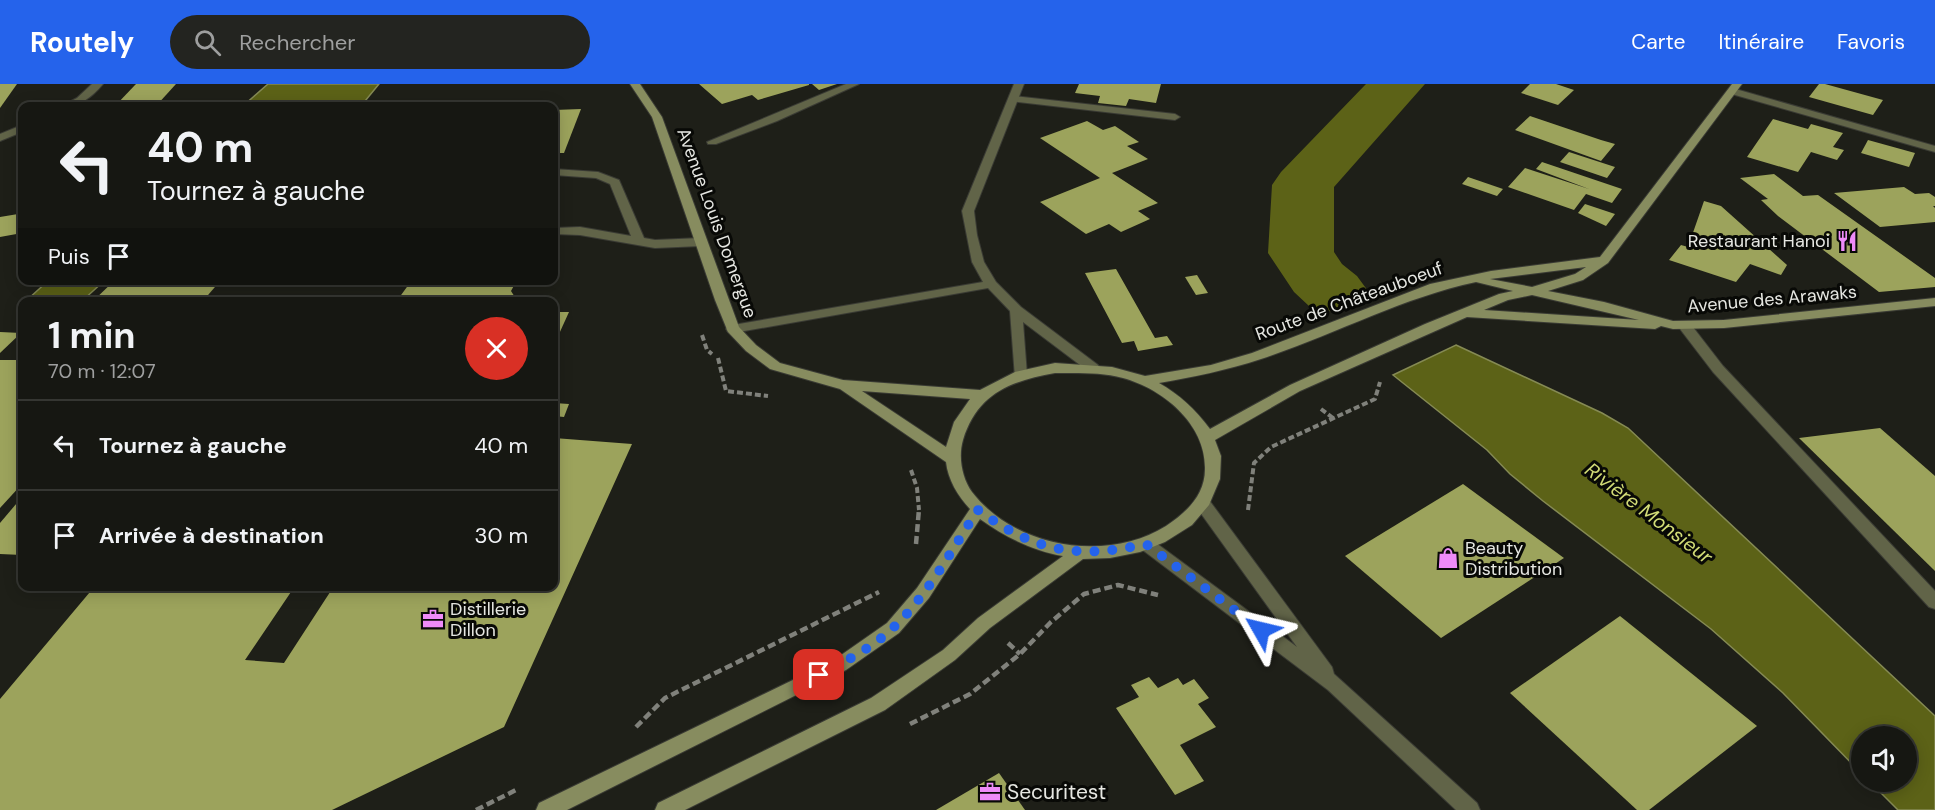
<!DOCTYPE html>
<html lang="fr">
<meta charset="utf-8">
<style>
body{margin:0;font-family:"DM Sans",sans-serif;background:#232420;color:#f1f3f6;height:100vh;display:flex;flex-direction:column;font-size:22px;white-space:nowrap}
*{box-sizing:border-box;margin:0}
p{font-size:20px;color:#9e9f9f}
.icon{flex:none;width:33px;height:33px;fill:none;stroke:currentColor;stroke-width:2;stroke-linecap:round;stroke-linejoin:round}
.map{position:relative;flex:1;overflow:hidden}
.side{position:absolute;left:18px;top:213px;width:540px;height:294px;display:flex;flex-direction:column;background:#161712;border-radius:12px;box-shadow:0 3px 15px #0003,0 0 0 2px #353632}
.side>*{flex:none}
.guide{position:absolute;left:18px;top:18px;width:540px;height:183px;border-radius:12px;box-shadow:0 3px 15px #0003,0 0 0 2px #353632;background:#161712;color:#f1f3f6;overflow:hidden}
.controls{position:absolute;left:1851px;top:642px;display:grid;gap:12px}
.controls a{display:grid;place-items:center;width:66px;height:66px;border-radius:50%;background:#161712;box-shadow:0 3px 15px #0003,0 0 0 2px #353632;font-size:30px}
.pin{position:absolute;display:grid;place-items:center;width:51px;height:51px;color:#fff;margin:-26px;border-radius:12px;box-shadow:0 3px 9px #0006}
.me{position:absolute;width:66px;margin:-33px;rotate:307deg;stroke-linejoin:round;filter:drop-shadow(0 0 4px #0008)}
.turn{display:flex;align-items:center;gap:21px;height:126px;padding:0 30px;font-size:27px}
.turn .icon{width:78px;height:78px;stroke-width:2.5}
.turn b{display:block;font-size:42px;line-height:51px}
.then{display:flex;align-items:center;height:57px;padding:0 30px;background:#0003;gap:12px;font-size:22px}
.round{display:grid;place-items:center;flex:none;width:63px;height:63px;border-radius:32px;background:#232420}
.head{display:flex;align-items:center;justify-content:space-between;height:102px;padding:0 30px}
h1{font-size:36px;font-weight:700;line-height:45px}
ul{padding:0;list-style:none}
li{display:flex;align-items:center;gap:18px;height:90px;padding:0 30px;border-top:2px solid #353632}
li div{flex:1}
li b{display:block;font-size:22px}
li em{font-style:normal}
header{display:flex;align-items:center;gap:36px;box-sizing:border-box;height:84px;padding:0 30px;background:#2563eb;color:#fff}
header strong{font-size:28px}
nav{display:flex;gap:33px;margin-inline-start:auto;font-size:21px}
.search{width:420px;height:54px;background:#232420;display:flex;align-items:center;gap:15px;box-sizing:border-box;padding:0 21px;border-radius:33px;color:#9e9f9f;font-size:22px}
.map>svg:first-child{display:block}
</style>
<header>
<strong>Routely</strong>
<div class="search"><svg class="icon" aria-label="search" viewBox="0 0 24 24"><circle cx="10" cy="10" r="6"/><path d="M15 15l6 6"/></svg>Rechercher</div>
<nav><a>Carte</a><a>Itinéraire</a><a>Favoris</a></nav>
</header>
<div class="map">
<svg width="1935" height="726" viewBox="0 0 1935 726">
<rect width="100%" height="100%" fill="#1e1f18"/>
<g fill="#5c6217" stroke="#858a54" stroke-width="1.5">
<path d="M268,0H379L361,22H243Z"/>
<path d="M49,196H104V197L82,217L27,216Z"/>
<path d="M1456,261L1602,329L1628,344L1935,632V726H1898L1870,698H1906V652H1862L1861,689L1783,609L1711,545L1543,417L1510,390L1487,366L1393,291Z"/>
</g>
<g fill="none" stroke-linecap="round" stroke-linejoin="round">
<path fill="#5c6217" fill-rule="evenodd" d="M1366,0H1425L1334,103V168L1342,180L1357,192L1368,207L1357,222L1333,228L1309,222L1294,208L1268,169L1272,101L1281,88Z"/>
</g>
<g fill="#9ca35c">
<path d="M0,0H17L0,24Z"/>
<path d="M136,0H176L156,22H115Z"/>
<path d="M699,0H809V1L758,16L752,11L722,20Z"/>
<path d="M812,0H837L819,6Z"/>
<path d="M1079,0H1161L1156,19L1129,15L1126,22L1098,19L1100,12L1075,9Z"/>
<path d="M1530,0H1556L1574,6L1558,21L1521,9Z"/>
<path d="M1819,0H1825L1883,16L1873,31L1809,13Z"/>
<path d="M581,25L564,69H554V26Z"/>
<path d="M1530,32L1601,56L1615,60L1601,77L1515,46Z"/>
<path d="M1773,35L1808,45L1811,40L1843,49L1833,63L1844,66L1837,76L1811,68L1798,88L1747,73Z"/>
<path d="M1087,37L1103,46L1115,42L1139,58L1127,62L1148,75L1112,89L1158,119L1138,127L1150,135L1121,148L1109,140L1086,150L1040,118L1100,94L1040,54Z"/>
<path d="M1868,56L1915,69L1909,83L1861,69Z"/>
<path d="M1569,68L1615,83L1607,94L1560,78Z"/>
<path d="M1542,78L1622,105L1612,119L1586,110L1574,126L1508,103L1525,84L1589,105L1536,85Z"/>
<path d="M1774,90L1803,112L1818,111L1935,194V203L1879,208L1778,132L1761,116L1768,115L1740,94Z"/>
<path d="M1468,93L1503,105L1497,112L1462,100Z"/>
<path d="M1904,103L1915,110L1929,109L1935,113V122H1933L1935,124V138L1880,143L1834,109Z"/>
<path d="M1704,117L1721,122L1787,181L1781,191L1750,180L1736,198L1669,176L1681,161L1688,163Z"/>
<path d="M1585,120L1615,130L1606,142L1578,129Z"/>
<path d="M18,130L16,136L22,135V149L0,153V133Z"/>
<path d="M1116,185L1155,254L1167,252L1173,261L1138,267L1134,257L1122,259L1085,189Z"/>
<path d="M1197,191L1208,209L1196,211L1185,193Z"/>
<path d="M115,196H221L202,218H92Z"/>
<path d="M412,196H517L511,207L518,218H396Z"/>
<path d="M554,228H569L554,261Z"/>
<path d="M0,248L21,249L0,269Z"/>
<path d="M0,276H22V400L0,424Z"/>
<path d="M554,319L569,320L564,333L554,332Z"/>
<path d="M1880,344L1935,392V487L1799,354Z"/>
<path d="M554,354L632,360L504,643L332,726H0V615L95,502H295L245,576L284,579L334,502H554Z"/>
<path d="M1463,400L1564,474L1441,554L1345,472Z"/>
<path d="M22,413V471L0,470V439Z"/>
<path d="M1620,532L1757,642L1649,726H1637L1510,609Z"/>
<path d="M1149,593L1158,604L1178,594L1183,601L1194,595L1209,614L1198,620L1216,643L1180,661L1204,697L1175,711L1116,624L1139,613L1131,601Z"/>
<path d="M999,689L1025,726H936Z"/>
</g>
<g fill="none" stroke-linecap="round" stroke-linejoin="round">
<defs>
<g id="lane">
<path d="M846,0H859L777,37L716,60H708L707,58Z"/>
<path d="M1013,12L1175,30L1180,33L1175,36L1009,17L1008,15Z"/>
<path d="M554,85L598,88L619,96L644,154L655,156L701,154L707,158L701,162L655,164L580,151L554,150V144L580,143L631,152L610,100L596,94L554,91Z"/>
<path d="M1684,237L1689,238L1723,282L1935,507V525L1929,523L1713,288L1677,241Z"/>
</g>
<g id="street">
<path d="M92,0H103C91,14 81,22 62,22L77,14Z"/>
<path d="M1014,0H1024L974,127L977,151L984,178L996,198L1021,223L1098,281L1100,284L1098,287H1088L1023,238L1027,291L1025,294H1015L1010,227L988,204L733,249L728,248L726,245L728,242L733,241L983,198L972,178L962,127Z"/>
<path d="M1732,4L1935,62V68L1728,9L1727,7Z"/>
<path d="M22,41V48L0,57V50Z"/>
<path d="M1203,414L1209,416L1332,583L1334,590L1477,719L1480,726H1456L1328,606L1140,464L1138,460L1140,456L1146,454L1152,456L1297,563L1197,424L1195,420L1197,416Z"/>
</g>
<path id="secondary" d="M630,0H640L662,33L739,243L756,261L780,279L843,296L980,306L1015,288L1055,279L1112,283L1145,292L1211,281L1252,269L1430,200L1491,187L1600,173L1732,0H1742L1608,179L1583,196L1548,207L1604,218L1673,237L1724,236L1935,214V222L1724,244L1673,245L1661,242L1655,245L1467,233L1300,307L1215,356L1221,372L1220,395L1209,421L1192,441L1165,458L1140,468L1110,474L1083,475L990,544L955,576L885,626L685,726H655L658,719L871,614L943,566L978,534L1063,472C1033,467 1005,453 980,435L929,514L899,549L846,586L567,726H536L539,719L834,576L887,539L917,504L970,425C958,412 948,396 946,378L840,305L770,285L746,267L728,248L715,216L652,33ZM1586,183L1575,190L1532,203L1490,195ZM1476,198L1513,207L1499,210L1425,240L1290,301L1210,345C1195,325 1180,311 1159,299C1193,293 1228,286 1261,275C1334,251 1401,214 1476,198ZM1532,211L1639,236L1484,226L1508,216ZM1055,289C1078,289 1101,288 1123,294C1163,305 1206,340 1205,385C1205,411 1187,428 1166,442C1107,479 1015,464 972,408C962,394 958,373 963,356C977,310 1010,297 1055,289ZM862,307L970,315L954,338L946,363Z"/>
</defs>
<use href="#lane" stroke="#3a3b34" stroke-width="2"/>
<use href="#street" stroke="#3a3b34" stroke-width="2"/>
<use href="#secondary" stroke="#3a3b34" stroke-width="2"/>
<g stroke="#80817b" stroke-width="4" stroke-dasharray="6 3" stroke-linecap="butt">
<path d="M702,251L707,266L712,270"/>
<path d="M718,274L726,307L768,312"/>
<path d="M1321,325L1333,334"/>
<path d="M911,386L917,404L919,426"/>
<path d="M1248,426L1254,379L1271,363L1375,315L1380,298"/>
</g>
<g stroke="#80817b" stroke-width="4.5" stroke-dasharray="8 4" stroke-linecap="butt">
<path d="M916,460L919,425"/>
<path d="M1008,559L1020,570"/>
<path d="M910,640L970,610L1020,570L1051,538L1084,510L1118,501L1158,511"/>
<path d="M636,643L665,614L879,508"/>
<path d="M476,726L518,705"/>
</g>
<use href="#lane" fill="#616448" fill-rule="evenodd"/>
<use href="#street" fill="#616448" fill-rule="evenodd"/>
<use href="#secondary" fill="#878c5f" fill-rule="evenodd"/>
</g>
<g fill="none" stroke-linecap="round" stroke-linejoin="round">
<path stroke="#2563eb" stroke-width="10" stroke-dasharray="0 18" d="M819,591C843,579 875,562 894,543C928,511 952,465 978,426C1034,467 1077,476 1146,460L1261,546"/>
</g>
<defs>
<symbol id="restaurant-bare" viewBox="-9 -9 18 18"><path d="M-5-6h1v4h1v-4h1v4h1v-4h1v5L-1.5 .5V6h-2V.5L-5-1ZM5-6V6H3V1.5H1.5Q1.5-4 5-6Z" fill="#ee8bf8" stroke="#080906" stroke-width="2.5" paint-order="stroke"/></symbol>
<symbol id="shop-bare" viewBox="-9 -9 18 18"><path d="M-5-2.5h2.3a2.7 3.5 0 0 1 5.4 0H5L5.5 6h-11ZM-1.5-2.5h3a1.5 2.3 0 0 0-3 0Z" fill="#ee8bf8" stroke="#080906" stroke-width="2.5" paint-order="stroke"/></symbol>
<symbol id="office-bare" viewBox="-9 -9 18 18"><path d="M-6-3h4V-5.5h4V-3h4V5H-6ZM-1-4.5V-3h2v-1.5ZM-6 0V1H6V0Z" fill="#ee8bf8" stroke="#080906" stroke-width="2.5" paint-order="stroke"/></symbol>
</defs>
<g fill-rule="evenodd">
<use href="#restaurant-bare" x="1832" y="142" width="30" height="30"/>
<use href="#shop-bare" x="1433" y="459" width="30" height="30"/>
<use href="#office-bare" x="418" y="520" width="30" height="30"/>
<use href="#office-bare" x="975" y="693" width="30" height="30"/>
</g>
<g text-anchor="middle" stroke-width="6" stroke-linejoin="round" paint-order="stroke">
<g font-size="18" fill="#e6e7e2" stroke="#080906">
<text transform="translate(717 139) rotate(70)" y="6">Avenue Louis Domergue</text>
<text transform="translate(1772 215) rotate(-5)" y="6">Avenue des Arawaks</text>
<text transform="translate(1349 217) rotate(-20)" y="6">Route de Châteauboeuf</text>
</g>
<g font-size="18" fill="#e6e7e2" stroke="#080906" text-anchor="start">
<text x="1830" y="163" text-anchor="end">Restaurant Hanoi</text>
<text x="1465" y="470">Beauty<tspan x="1465" dy="21">Distribution</tspan></text>
<text x="450" y="531">Distillerie<tspan x="450" dy="21">Dillon</tspan></text>
</g>
<g font-size="20" font-style="italic" fill="#d1db76" stroke="#080906">
<text transform="translate(1649 429) rotate(37)" y="7">Rivière Monsieur</text>
</g>
<g font-size="21" fill="#e6e7e2" stroke="#080906" text-anchor="start">
<text x="1007" y="715">Securitest</text>
</g>
</g>
</svg>
<div class="controls">
<a><svg class="icon" aria-label="sound" viewBox="0 0 24 24"><path d="M4 9h4l5-4v14l-5-4H4zM17 9q2 3 0 6"/></svg></a>
</div>
<div class="pin" style="left:819px;top:591px;background:#d93025"><svg class="icon" aria-label="arrive" viewBox="0 0 24 24"><path d="M6 21V4h12l-3 4 3 4H6"/></svg></div>
<svg class="me" style="left:1261px;top:546px" viewBox="-20 -20 40 40"><path d="M0-17L14 15 0 8-14 15z" fill="#2563eb" stroke="#fff" stroke-width="4"/></svg>
<div class="guide">
<div class="turn"><svg class="icon" aria-label="left" viewBox="0 0 24 24"><path d="M17 20v-9H6M10 6l-5 5 5 5"/></svg><div><b>40 m</b>Tournez à gauche</div></div>
<div class="then">Puis<svg class="icon" aria-label="arrive" viewBox="0 0 24 24"><path d="M6 21V4h12l-3 4 3 4H6"/></svg></div>
</div>
<section class="side">
<div class="head"><div><h1>1 min</h1><p>70 m · 12:07</p></div><a class="round" style="background:#d93025;color:#fff"><svg class="icon" aria-label="close" viewBox="0 0 24 24"><path d="M6 6l12 12M18 6L6 18"/></svg></a></div>
<ul>
<li><svg class="icon" aria-label="left" viewBox="0 0 24 24"><path d="M17 20v-9H6M10 6l-5 5 5 5"/></svg><div><b>Tournez à gauche</b></div><em>40 m</em></li>
<li><svg class="icon" aria-label="arrive" viewBox="0 0 24 24"><path d="M6 21V4h12l-3 4 3 4H6"/></svg><div><b>Arrivée à destination</b></div><em>30 m</em></li>
</ul>
</section>
</div>
